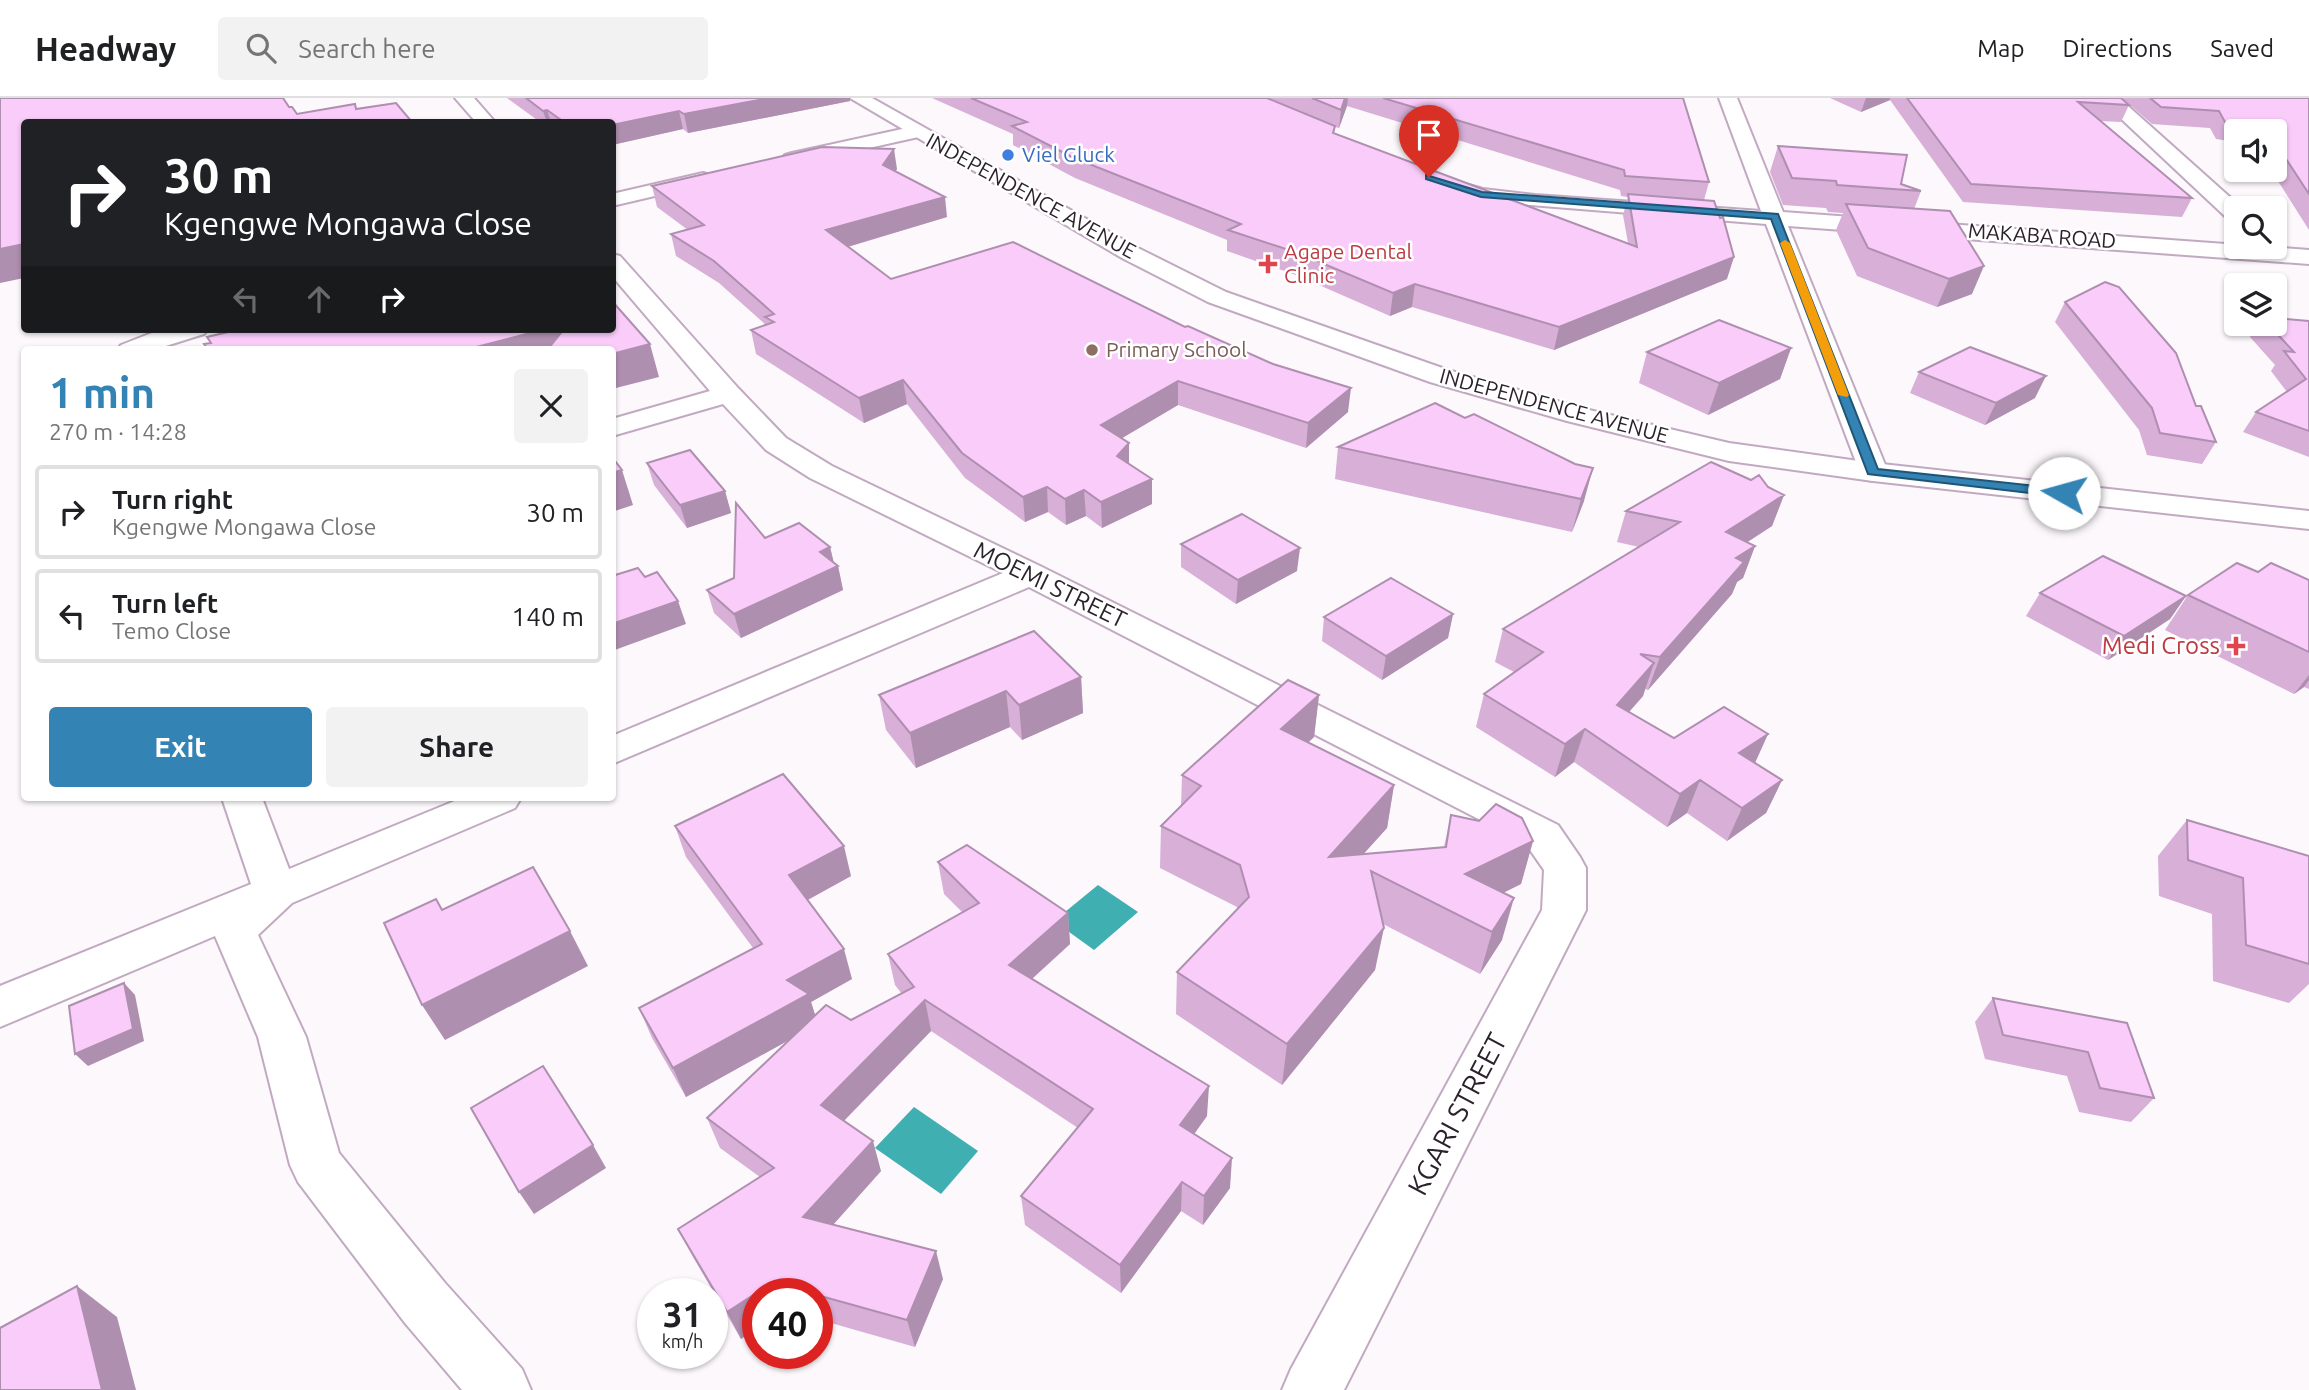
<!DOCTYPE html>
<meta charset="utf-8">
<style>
body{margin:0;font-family:Ubuntu,sans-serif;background:#f2f2f2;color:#202124;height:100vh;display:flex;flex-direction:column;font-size:26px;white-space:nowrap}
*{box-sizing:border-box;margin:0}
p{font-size:23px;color:#757577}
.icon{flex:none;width:38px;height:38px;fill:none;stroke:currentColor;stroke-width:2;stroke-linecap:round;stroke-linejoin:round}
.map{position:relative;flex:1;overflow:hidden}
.drawer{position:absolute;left:21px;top:248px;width:595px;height:455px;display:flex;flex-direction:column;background:#fff;border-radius:7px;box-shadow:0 2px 5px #0004}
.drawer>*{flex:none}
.banner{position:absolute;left:21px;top:21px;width:595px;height:214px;border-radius:7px;box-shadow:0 2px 5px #0004;background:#202124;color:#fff;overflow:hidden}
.controls{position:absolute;left:2224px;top:21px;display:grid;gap:14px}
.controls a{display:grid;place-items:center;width:63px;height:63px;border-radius:7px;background:#fff;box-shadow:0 2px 5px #0004;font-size:35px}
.speed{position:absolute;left:637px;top:1180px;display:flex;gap:14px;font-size:35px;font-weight:700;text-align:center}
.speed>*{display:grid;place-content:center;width:91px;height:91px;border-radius:50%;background:#fff;box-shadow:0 2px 5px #0004;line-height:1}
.speed small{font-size:18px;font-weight:400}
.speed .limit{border:10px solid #d22;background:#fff;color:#111}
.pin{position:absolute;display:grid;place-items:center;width:60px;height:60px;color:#fff;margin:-72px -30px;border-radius:50% 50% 50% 0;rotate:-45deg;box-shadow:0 0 7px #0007}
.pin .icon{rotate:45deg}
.me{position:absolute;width:77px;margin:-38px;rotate:277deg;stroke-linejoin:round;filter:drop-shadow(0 0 5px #0008)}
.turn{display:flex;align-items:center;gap:24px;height:147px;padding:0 28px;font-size:32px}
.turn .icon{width:91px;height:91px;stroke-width:2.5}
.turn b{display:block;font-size:49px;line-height:60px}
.lanes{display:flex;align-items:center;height:66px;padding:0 28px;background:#0003;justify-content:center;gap:35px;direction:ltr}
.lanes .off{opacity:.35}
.round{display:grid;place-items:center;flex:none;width:74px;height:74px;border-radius:7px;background:#f2f2f2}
.head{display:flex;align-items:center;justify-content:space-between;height:119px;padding:0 28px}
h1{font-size:42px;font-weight:700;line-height:52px;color:#3383b4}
.action{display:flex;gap:14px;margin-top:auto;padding:14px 28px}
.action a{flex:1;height:80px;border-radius:7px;background:#3383b4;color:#fff;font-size:28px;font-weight:700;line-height:80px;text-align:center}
.action a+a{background:#f2f2f2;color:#202124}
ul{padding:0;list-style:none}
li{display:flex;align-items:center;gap:21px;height:94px;margin:0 14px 10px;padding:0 14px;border:4px solid #e0e0e0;border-radius:7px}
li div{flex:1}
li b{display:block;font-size:26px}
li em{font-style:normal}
header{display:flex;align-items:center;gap:42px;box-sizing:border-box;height:98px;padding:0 35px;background:#fff;border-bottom:2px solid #e0e0e0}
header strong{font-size:33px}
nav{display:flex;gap:38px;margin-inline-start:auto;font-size:24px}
.search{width:490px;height:63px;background:#f2f2f2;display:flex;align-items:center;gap:18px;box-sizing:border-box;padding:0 24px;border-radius:7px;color:#757577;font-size:26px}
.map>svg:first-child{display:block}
</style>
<header>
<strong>Headway</strong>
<div class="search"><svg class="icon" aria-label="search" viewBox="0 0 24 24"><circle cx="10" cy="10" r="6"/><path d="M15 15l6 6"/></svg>Search here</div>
<nav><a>Map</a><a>Directions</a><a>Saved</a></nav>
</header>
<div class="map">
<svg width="2309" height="1292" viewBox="0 0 2309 1292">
<rect width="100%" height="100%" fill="#fcf8fc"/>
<g fill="#3fafb2">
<path d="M1098,787L1138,814L1094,852L1054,823Z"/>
<path d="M914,1009L978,1053L941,1096L875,1050Z"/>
</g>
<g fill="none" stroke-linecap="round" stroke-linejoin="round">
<defs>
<g id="minor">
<path d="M455,0H474L495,24H476Z"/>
<path d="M1719,0H1737L1783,114L2309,152V166L1788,128L1888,374L1884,380L1873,383L1862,380L1766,126L1481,103L1447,93L1444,89L1447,85L1454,83L1483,91L1535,97L1761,113Z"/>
<path d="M2099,0H2119L2242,110H2236V122L2228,121Z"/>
<path d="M916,28L925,34L923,38L792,67L785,65L782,61L785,57L792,55Z"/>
<path d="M703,75L710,77L713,81L710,85L612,108V96Z"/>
<path d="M612,156L620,158L738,290L786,340L832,368L1042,469L1558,727L1580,759L1586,770V812L1344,1292H1282L1291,1271L1542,812L1544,772L1528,749L1492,728L1029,489L612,666V638L1003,475L810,380L766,352L723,306L612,338V321L710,293L612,178Z"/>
<path d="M162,231H208L204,236L153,252H117L121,247Z"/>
<path d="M222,700H262L289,771L462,700H521L515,710L292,805L258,837L306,939L339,1055L445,1185L522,1271L531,1292H462L405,1225L298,1084L290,1067L258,939L215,838L0,929V888L251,786Z"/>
</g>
<path id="tertiary" d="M850,0H872L1138,150L1226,194L1448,272L1585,311L1729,345L1873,365L2309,413V431L1873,383L1729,363L1567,323L1430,284L1208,204L1122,160Z"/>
</defs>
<use href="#minor" stroke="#c1aac1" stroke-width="4"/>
<use href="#tertiary" stroke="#c1aac1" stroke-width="4"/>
<use href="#minor" fill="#fff" fill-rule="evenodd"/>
<use href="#tertiary" fill="#fff" fill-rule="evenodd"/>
</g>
<g fill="#d7afd7" fill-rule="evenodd">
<path d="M507,0H850V3L688,35L683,31L612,47V24H540Z"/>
<path d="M932,0H1683L1709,84L1704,102L1727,181L1554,252L1412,209L1390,218L1296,177L1227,153V142L1075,80L1013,47V36ZM1347,8L1620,92L1621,98L1628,99L1623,117L1628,145L1334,36L1335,29L1339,30Z"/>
<path d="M1830,0H2121L2129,7L2121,24L2100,23L2192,100L2182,119L1963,104L1890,2L1861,14Z"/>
<path d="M2122,0H2309V132L2271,72H2275V33H2236V51L2233,50L2229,43L2216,41L2210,30L2152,26Z"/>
<path d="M1778,48L1921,93L1914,111L1972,196L1937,209L1857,178L1836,132L1843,115L1828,114L1826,110L1783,107L1770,74Z"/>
<path d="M897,71L895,74L947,119L848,149L891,181L1348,314L1306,350L1178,307L1122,340L1129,366L1152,381V406L1102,430L1086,418L1066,427L1048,414L1025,424L965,380L907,306L864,325L756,256L751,232L766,227L719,185L676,158L671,136L688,132L657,109L652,88Z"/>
<path d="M2065,204L2196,308L2216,344L2202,366L2147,357L2139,332L2055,224Z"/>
<path d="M2309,223V359L2243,334L2256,314L2287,294L2271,273L2275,267L2250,239L2258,226H2275Z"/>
<path d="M1791,250L1780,281L1708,317L1639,285L1647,254Z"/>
<path d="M1919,274L2035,300L1985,327L1910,295Z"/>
<path d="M1435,305L1584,403L1572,434L1335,381L1338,349Z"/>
<path d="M647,365L725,393L731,415L687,430L654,387Z"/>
<path d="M1768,389L1784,397L1772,428L1747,444L1755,448L1743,480L1737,484L1732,496L1648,592L1645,591L1643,598L1629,614L1674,640L1768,636L1755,665L1782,682L1766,715L1727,743L1687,715L1667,729L1574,664L1555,679L1476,629L1484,596L1514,574L1495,564L1503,531L1639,449L1617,444L1626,413Z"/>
<path d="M765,440L830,449L834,465L838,468L843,492L741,540L714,515L707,492L734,480Z"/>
<path d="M1181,446L1297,473L1236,506L1181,469Z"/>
<path d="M2258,474L2309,482V591L2304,589L2294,596L2165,532L2188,497Z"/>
<path d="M2040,495L2186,498L2170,521L2108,562L2026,518Z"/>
<path d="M1453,516L1448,540L1382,582L1322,543L1324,519Z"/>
<path d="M1081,579L1083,615L1022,642L1010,629L916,670L886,632L879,597Z"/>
<path d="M1319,597L1314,639L1308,644L1394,687L1387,730L1363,756L1444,749L1451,717L1533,743L1521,786L1503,795L1502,842L1480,876L1383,826L1375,872L1282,987L1176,916L1177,874L1237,811V809L1160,770L1161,728L1181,708L1182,677Z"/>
<path d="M2187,722L2309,758V886L2289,905L2213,883L2212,816L2159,798L2158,758Z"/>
<path d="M675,728L851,778L808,802L852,881L811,904L815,917L851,922L902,896L895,887L888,856L962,814L944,796L938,764L1068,815L1070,846L1032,881L1207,1018L1194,1036L1230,1090L1203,1127L1181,1113L1121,1195L1025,1127L1021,1098L1078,1030L931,933L844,1023L881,1073L833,1127L943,1181L915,1249L817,1221V1195H758L741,1241L693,1159L678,1131L760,1079L720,1050L707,1020L789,942L686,999L652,940L639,910L753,850L686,759Z"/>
<path d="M1993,900L2127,925L2154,1000L2131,1024L2079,1014L2067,978L1985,961L1975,924Z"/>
</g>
<g fill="#af8faf">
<path d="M770,0H850V3L688,35L684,16Z"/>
<path d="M1345,0H1348L1347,8L1339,30L1341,12Z"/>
<path d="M1866,0H1890V2L1861,14Z"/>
<path d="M547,12L551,24H547L543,13Z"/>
<path d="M679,13L683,31L612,47V27Z"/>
<path d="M894,51L897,71L885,88L883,67Z"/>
<path d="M945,99L947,119L830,154L826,132Z"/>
<path d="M24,146V180L0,185V151Z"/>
<path d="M1734,159L1727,181L1554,252L1559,229Z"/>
<path d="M1984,168L1972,196L1937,209L1949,181Z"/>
<path d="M1415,186L1412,209L1390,218L1393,195Z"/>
<path d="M546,231H570L577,252H465Z"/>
<path d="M650,246L659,279L612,291V256Z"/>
<path d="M1791,250L1780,281L1708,317L1719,285Z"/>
<path d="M2046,278L2035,300L1985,327L1996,305Z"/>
<path d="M903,282L907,306L864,325L859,300Z"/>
<path d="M1178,283V307L1102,352L1101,327Z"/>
<path d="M1351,290L1348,314L1306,350L1308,325Z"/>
<path d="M1129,345V370L1117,358Z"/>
<path d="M1593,370L1584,403L1572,434L1581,401Z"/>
<path d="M622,372L633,407L612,414V375Z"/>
<path d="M1152,381V406L1102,430L1101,404Z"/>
<path d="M1047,389L1048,414L1025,424L1023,399Z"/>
<path d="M1084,392L1086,418L1066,427L1065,401Z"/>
<path d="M725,393L731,415L687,430L680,407Z"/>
<path d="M1784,397L1772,428L1714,466L1726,434Z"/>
<path d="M1755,448L1743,480L1737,484L1732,496L1648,592L1660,559L1736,460Z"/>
<path d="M830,449L835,470L838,468L843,492L741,540L734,516L820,454Z"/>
<path d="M1300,450L1297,473L1236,506L1238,482Z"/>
<path d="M2186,498L2170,521L2108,562L2124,538Z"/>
<path d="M678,503L686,526L612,553V526Z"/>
<path d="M1453,516L1448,540L1382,582L1386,558Z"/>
<path d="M1654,565L1643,598L1606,640L1617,607Z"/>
<path d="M2309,577V582L2304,589L2294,596Z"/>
<path d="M1081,579L1083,615L1022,642L1019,607Z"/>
<path d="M1006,593L1010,629L916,670L910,635Z"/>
<path d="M1319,597L1314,639L1278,674L1281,631Z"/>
<path d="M1585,631L1574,664L1555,679L1565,646Z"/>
<path d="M1768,636L1753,669L1739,655Z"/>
<path d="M1700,682L1687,715L1667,729L1680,696Z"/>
<path d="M1782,682L1766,715L1727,743L1742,710Z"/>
<path d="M1394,687L1387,730L1323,801L1329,759Z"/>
<path d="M1533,743L1521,786L1458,817L1465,776Z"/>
<path d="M844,748L851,778L798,807L789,777Z"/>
<path d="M1514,800L1502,842L1480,876L1492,834Z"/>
<path d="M1068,815L1070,846L1013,898L1009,867Z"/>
<path d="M1384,830L1375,872L1282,987L1287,946Z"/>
<path d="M570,833L588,868L445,942L422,907Z"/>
<path d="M844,851L852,881L811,904L818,926L686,999L673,970L787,882Z"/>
<path d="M124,885L135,897L144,943L88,968L75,956Z"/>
<path d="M925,902L931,933L830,1037L821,1007Z"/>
<path d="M1209,988L1207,1018L1179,1057L1180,1027Z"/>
<path d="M873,1043L881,1073L814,1148L803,1119Z"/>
<path d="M593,1047L606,1070L534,1116L519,1094Z"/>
<path d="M1232,1060L1230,1090L1203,1127L1204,1098Z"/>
<path d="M1182,1084L1181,1113L1121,1195L1120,1167Z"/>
<path d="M936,1153L943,1181L915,1249L907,1222Z"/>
<path d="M772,1185L777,1195H758V1230L741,1241L727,1214Z"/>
<path d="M77,1188L117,1219L136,1292H102Z"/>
</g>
<g fill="#faccfa" stroke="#af8faf" stroke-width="2">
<path d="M0,0H283L289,9H292L297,16L355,6L356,11L396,5L412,24H24V146L0,151Z"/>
<path d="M526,0H770L684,16L679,13L612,27V24H564L547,12L543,13Z"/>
<path d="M971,0H1267L1335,28L1333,35L1637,149L1628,96L1714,103L1720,120L1723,119L1734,159L1559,229L1415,186L1393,195L1298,155L1228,132L1241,126L1074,60L1012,28L1027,24Z"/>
<path d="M1312,0H1345L1341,12Z"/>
<path d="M1383,0H1683L1709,84L1625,78L1624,72Z"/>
<path d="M1907,0H2121L2129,7L2078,4L2192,100L1971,86Z"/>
<path d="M2150,0H2309V96L2275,44V33H2243L2238,25L2225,24L2219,13L2161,9Z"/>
<path d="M1778,48L1907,57L1901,86L1921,93L1837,87L1836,83L1792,80Z"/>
<path d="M822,49L894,51L883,67L945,99L826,132L891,181L1013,144L1185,229L1188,228L1273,266L1351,290L1308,325L1178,283L1101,327L1129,345L1117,358L1152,381L1101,404L1084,392L1065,401L1047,389L1023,399L962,355L903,282L859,300L751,232L774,224L765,219L774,216L714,163L671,136L704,127L652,88Z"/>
<path d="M1846,106L1950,113L1984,168L1949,181L1868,150Z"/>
<path d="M2105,184L2119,189L2176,255L2196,308H2201L2216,344L2160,335L2152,310L2065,204Z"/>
<path d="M612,203L650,246L612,256V252H547L564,231H612Z"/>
<path d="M2275,220L2309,223V333L2256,314L2306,281L2284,253L2294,254L2268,226H2275Z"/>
<path d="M1719,222L1791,250L1719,285L1647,254Z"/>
<path d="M226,231H546L465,252H208L204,246L211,245L207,239L228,234Z"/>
<path d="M1970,249L2046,278L1996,305L1919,274Z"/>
<path d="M1435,305L1465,320L1474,316L1575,366L1593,370L1581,401L1338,349Z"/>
<path d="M690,352L725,393L680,407L647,365Z"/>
<path d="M612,359L622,372L612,375Z"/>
<path d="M1711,364L1751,382L1759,377L1768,389L1784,397L1726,434L1755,448L1736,460L1744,464L1660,559L1640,556L1654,565L1617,607L1674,640L1724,609L1768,636L1739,655L1782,682L1742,710L1700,682L1680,696L1585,631L1565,646L1484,596L1543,554L1503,531L1680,424L1626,413Z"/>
<path d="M736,405L765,440L799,425L830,449L820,454L838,468L734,516L707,492L734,480Z"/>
<path d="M1242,416L1300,450L1238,482L1181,446Z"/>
<path d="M2103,458L2186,498L2124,538L2040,495Z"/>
<path d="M2237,465L2258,474L2271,465L2309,482V554L2188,497Z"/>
<path d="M638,470L645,479L657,474L678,503L612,526V478Z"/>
<path d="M1391,480L1453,516L1386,558L1324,519Z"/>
<path d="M1034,533L1081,579L1019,607L1006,593L910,635L879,597Z"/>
<path d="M1288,582L1319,597L1281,631L1394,687L1329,759L1446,749L1451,717L1479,723L1496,706L1522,720L1533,743L1465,776L1514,800L1492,834L1371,773L1384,830L1287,946L1177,874L1249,799L1240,767L1161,728L1201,688L1182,677Z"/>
<path d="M783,676L844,748L789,777L844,851L787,882L809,896L673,970L639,910L762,846L675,728Z"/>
<path d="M2187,722L2309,758V866L2246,847L2243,780L2188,762Z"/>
<path d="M967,747L1068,815L1009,867L1209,988L1180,1027L1232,1060L1204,1098L1182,1084L1120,1167L1021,1098L1093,1011L925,902L821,1007L873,1043L803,1119L936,1153L907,1222L817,1197V1195H810L772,1185L727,1214L678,1131L774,1070L707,1020L826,907L851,922L914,889L888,856L979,805L938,764Z"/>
<path d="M533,769L570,833L422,907L384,825L436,801L442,812Z"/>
<path d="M124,885L133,931L75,956L69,908Z"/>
<path d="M1993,900L2127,925L2154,1000L2100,990L2088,954L2003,937Z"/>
<path d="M543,968L593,1047L519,1094L471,1010Z"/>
<path d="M77,1188L102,1292H0V1230Z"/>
</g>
<path fill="#3383b4" stroke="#215575" stroke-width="2" d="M1426,77L1482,94L1778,116L1878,371L2064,391L2070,395L2064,399L1868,376L1771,121L1481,99L1426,81Z"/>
<path fill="#f59e0b" d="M1785,142L1790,145L1849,297L1847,299L1838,297L1780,145Z"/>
<circle fill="#3f7fe0" stroke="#fff" stroke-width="2.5" cx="1008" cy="57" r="7"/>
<g fill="#e0444e" stroke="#fff" stroke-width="2.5">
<path d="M1264.5 155.5h7v7h7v7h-7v7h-7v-7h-7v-7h7z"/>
<path d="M2232.5 537.5h7v7h7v7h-7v7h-7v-7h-7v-7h7z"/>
</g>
<circle fill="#8d6e63" stroke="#fff" stroke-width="2.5" cx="1092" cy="252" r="7"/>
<g text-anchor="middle" stroke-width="5" stroke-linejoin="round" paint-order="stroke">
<g font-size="21" fill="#366cbe" stroke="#fff" text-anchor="start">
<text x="1022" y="64">Viel Gluck</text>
</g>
<g font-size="21" fill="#2b222b" stroke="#fff">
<text transform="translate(1031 98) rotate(29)" y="7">INDEPENDENCE AVENUE</text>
<text transform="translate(2042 138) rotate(4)" y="7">MAKABA ROAD</text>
<text transform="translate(1554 308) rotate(15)" y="7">INDEPENDENCE AVENUE</text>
</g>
<g font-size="21" fill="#be3a42" stroke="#fff" text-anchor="start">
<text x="1284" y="161">Agape Dental<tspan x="1284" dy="24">Clinic</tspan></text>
</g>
<g font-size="21" fill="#785e54" stroke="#fff" text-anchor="start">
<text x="1106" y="259">Primary School</text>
</g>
<g font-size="24" fill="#2b222b" stroke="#fff">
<text transform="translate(1050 487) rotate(26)" y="8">MOEMI STREET</text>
</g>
<g font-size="24" fill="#be3a42" stroke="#fff" text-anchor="end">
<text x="2220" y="556">Medi Cross</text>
</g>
<g font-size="28" fill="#2b222b" stroke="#fff">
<text transform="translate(1457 1016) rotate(-62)" y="10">KGARI STREET</text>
</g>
</g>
</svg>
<div class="controls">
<a><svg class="icon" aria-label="sound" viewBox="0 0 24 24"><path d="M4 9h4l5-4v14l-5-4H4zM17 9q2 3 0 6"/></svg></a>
<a><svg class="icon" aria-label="search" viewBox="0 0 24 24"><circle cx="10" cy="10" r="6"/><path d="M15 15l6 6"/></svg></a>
<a><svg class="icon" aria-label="layers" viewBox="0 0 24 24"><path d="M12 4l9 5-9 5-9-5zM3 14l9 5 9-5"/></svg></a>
</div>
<div class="speed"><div>31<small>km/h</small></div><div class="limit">40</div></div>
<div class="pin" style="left:1429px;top:79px;background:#d93025"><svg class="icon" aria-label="arrive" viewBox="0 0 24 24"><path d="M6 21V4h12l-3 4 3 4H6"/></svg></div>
<svg class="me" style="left:2064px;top:395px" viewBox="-20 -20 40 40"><circle r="19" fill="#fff"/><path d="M0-13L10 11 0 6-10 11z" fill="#3383b4"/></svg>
<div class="banner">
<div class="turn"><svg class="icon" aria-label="right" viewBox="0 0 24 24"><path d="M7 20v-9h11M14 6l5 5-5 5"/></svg><div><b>30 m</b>Kgengwe Mongawa Close</div></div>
<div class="lanes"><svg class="icon off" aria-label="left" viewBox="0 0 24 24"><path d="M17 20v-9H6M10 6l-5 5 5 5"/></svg><svg class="icon off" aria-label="ahead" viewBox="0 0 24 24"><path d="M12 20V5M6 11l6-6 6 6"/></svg><svg class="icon" aria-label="right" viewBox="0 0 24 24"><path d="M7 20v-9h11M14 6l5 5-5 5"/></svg></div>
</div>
<section class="drawer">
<div class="head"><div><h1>1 min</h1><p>270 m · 14:28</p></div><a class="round"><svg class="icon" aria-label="close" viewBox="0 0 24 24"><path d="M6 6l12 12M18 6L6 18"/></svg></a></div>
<ul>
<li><svg class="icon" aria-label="right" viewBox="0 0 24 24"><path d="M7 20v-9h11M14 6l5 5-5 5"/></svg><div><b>Turn right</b><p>Kgengwe Mongawa Close</p></div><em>30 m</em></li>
<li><svg class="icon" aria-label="left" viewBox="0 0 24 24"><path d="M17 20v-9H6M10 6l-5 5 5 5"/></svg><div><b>Turn left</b><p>Temo Close</p></div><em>140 m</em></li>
</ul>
<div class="action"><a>Exit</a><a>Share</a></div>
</section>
</div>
